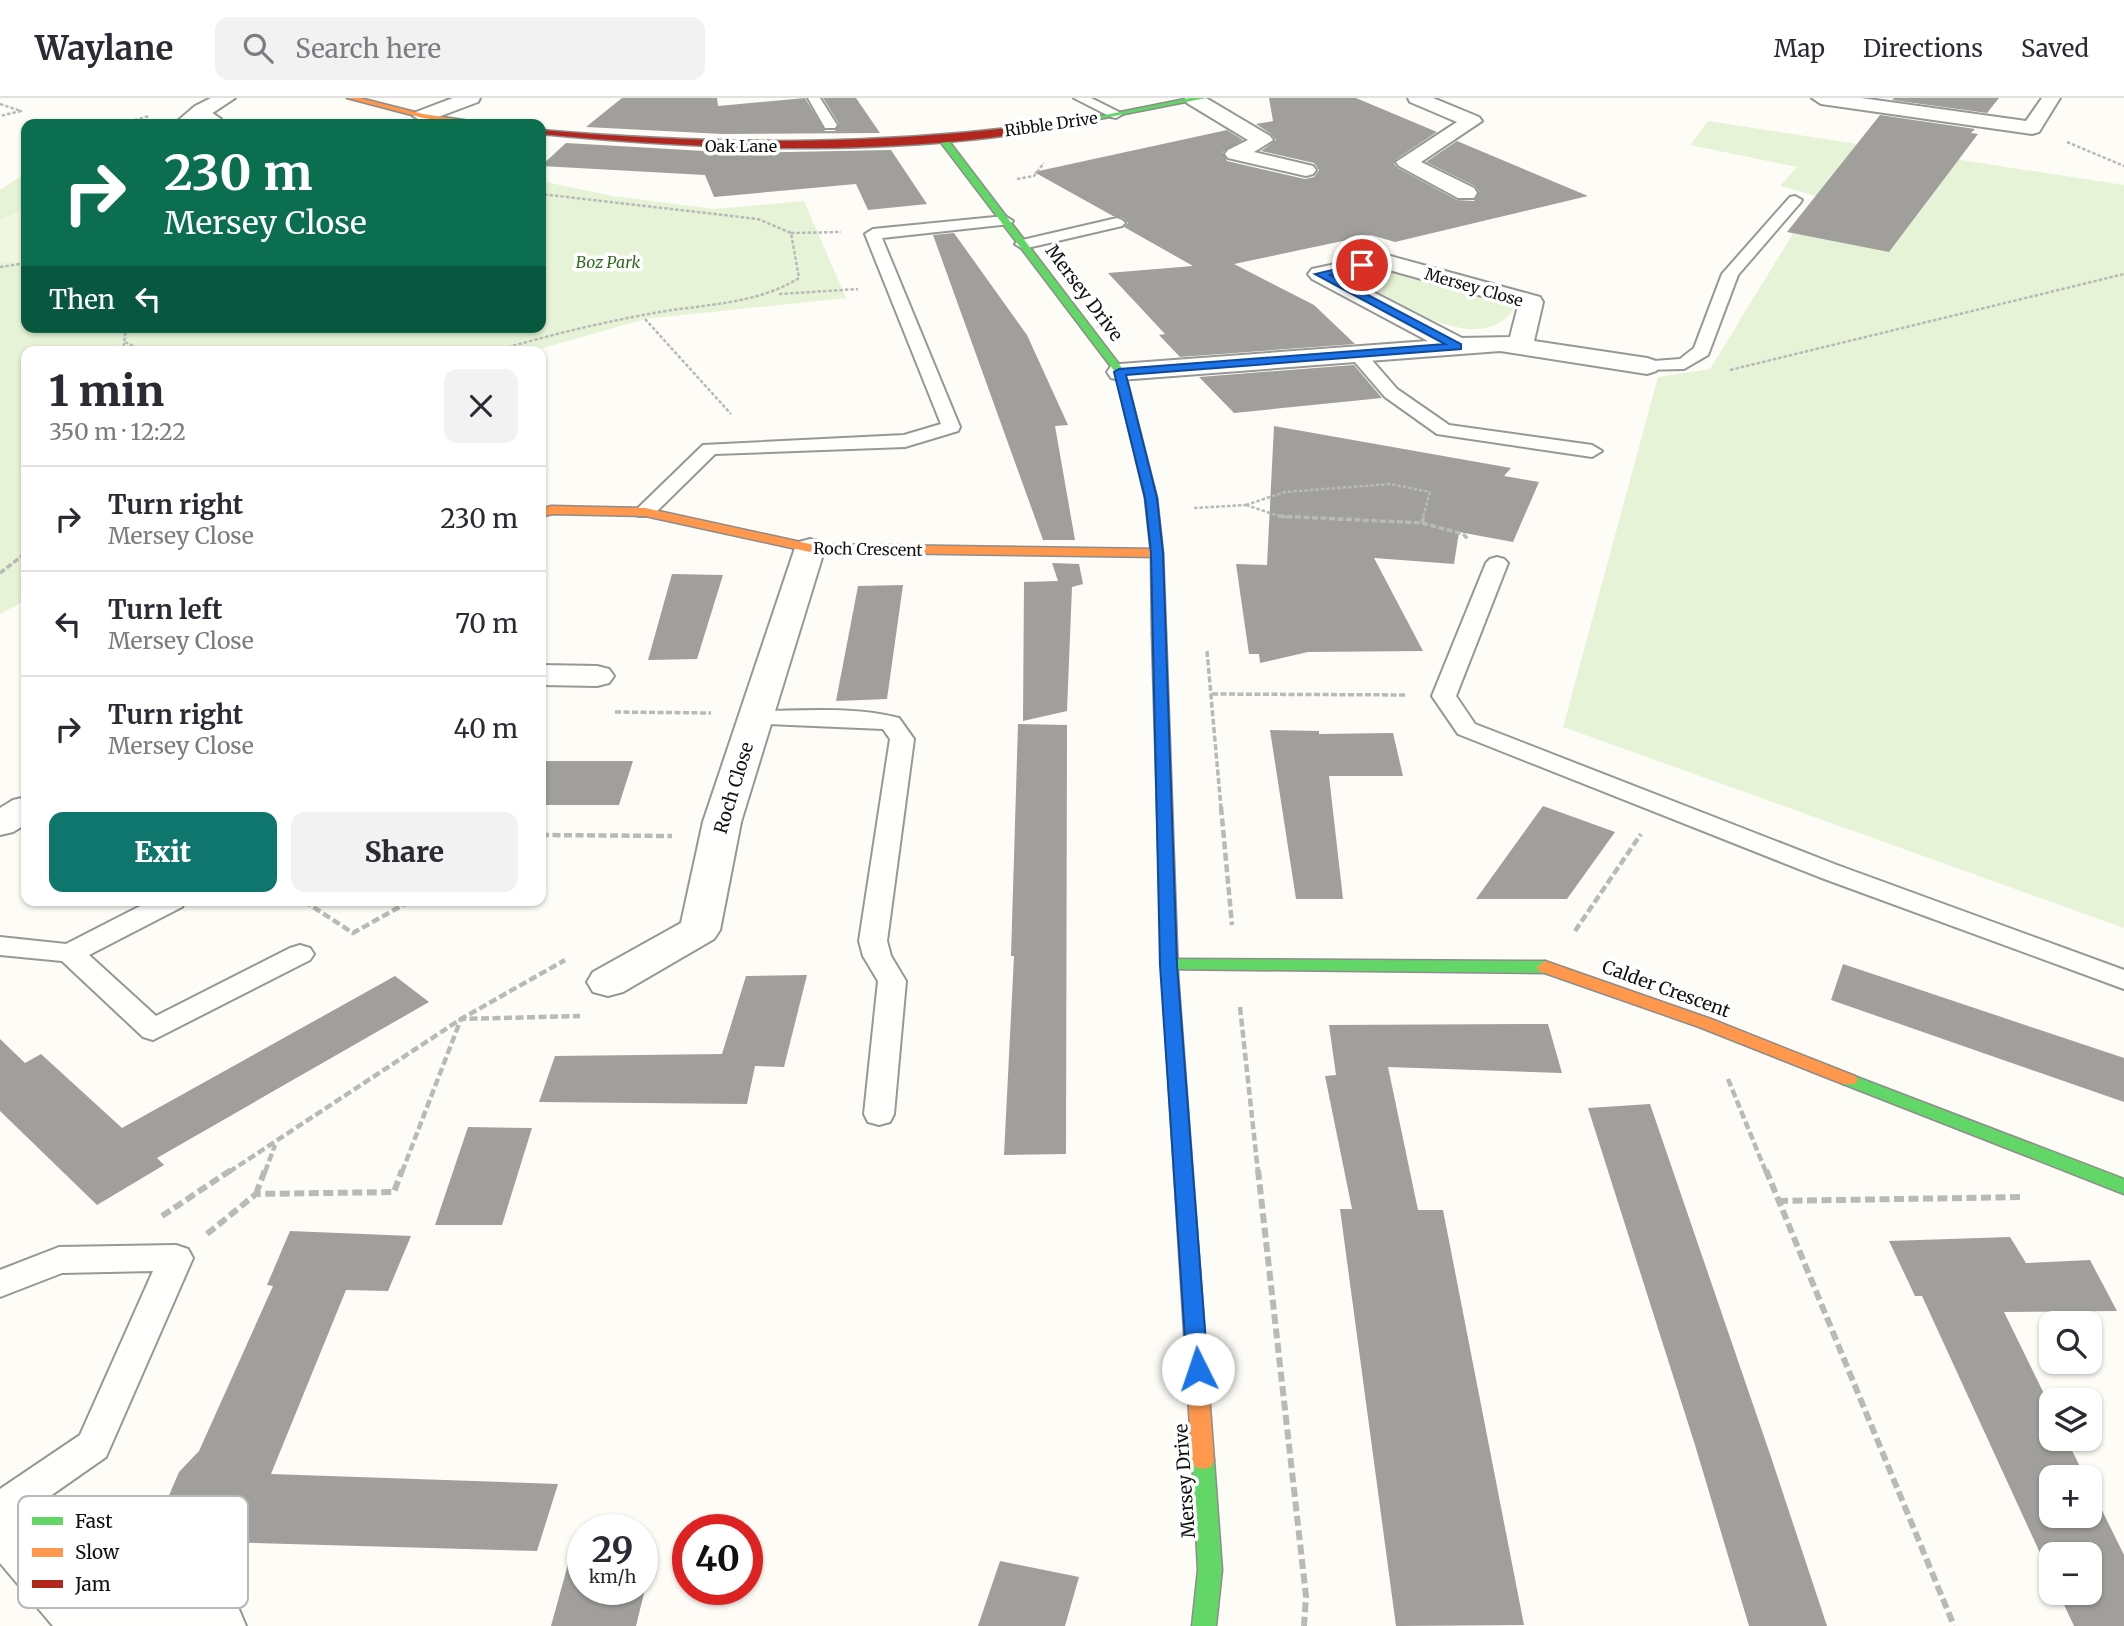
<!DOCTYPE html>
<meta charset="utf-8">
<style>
body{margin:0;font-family:Merriweather,serif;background:#f2f2f3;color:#2b2b33;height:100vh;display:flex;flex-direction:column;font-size:26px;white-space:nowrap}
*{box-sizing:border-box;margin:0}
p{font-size:23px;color:#7c7c81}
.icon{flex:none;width:38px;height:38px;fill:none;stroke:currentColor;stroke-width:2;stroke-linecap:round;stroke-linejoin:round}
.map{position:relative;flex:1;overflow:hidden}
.panel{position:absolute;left:21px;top:248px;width:525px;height:560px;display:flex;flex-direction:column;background:#fff;border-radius:14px;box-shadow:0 2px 5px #0004}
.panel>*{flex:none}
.guide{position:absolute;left:21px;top:21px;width:525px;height:214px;border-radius:14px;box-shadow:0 2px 5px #0004;background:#0b6e4f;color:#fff;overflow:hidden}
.controls{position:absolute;left:2039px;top:1213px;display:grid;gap:14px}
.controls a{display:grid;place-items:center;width:63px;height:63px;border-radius:14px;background:#fff;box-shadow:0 2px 5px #0004;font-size:35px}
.speed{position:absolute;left:567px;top:1416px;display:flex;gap:14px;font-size:35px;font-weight:700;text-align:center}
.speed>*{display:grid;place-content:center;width:91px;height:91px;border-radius:50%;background:#fff;box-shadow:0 2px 5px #0004;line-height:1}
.speed small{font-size:18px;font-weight:400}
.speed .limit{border:10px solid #d22;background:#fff;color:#111}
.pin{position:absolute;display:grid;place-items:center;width:60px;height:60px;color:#fff;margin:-30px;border:4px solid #fff;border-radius:50%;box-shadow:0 2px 7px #0007}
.me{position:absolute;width:77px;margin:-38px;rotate:356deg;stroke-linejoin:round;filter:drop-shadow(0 0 5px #0008)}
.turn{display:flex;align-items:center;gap:24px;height:147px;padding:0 28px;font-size:32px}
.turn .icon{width:91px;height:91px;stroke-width:2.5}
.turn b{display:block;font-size:49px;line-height:60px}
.then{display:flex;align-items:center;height:66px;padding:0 28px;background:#0003;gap:14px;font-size:26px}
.round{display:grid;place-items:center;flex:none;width:74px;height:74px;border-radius:14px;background:#f2f2f3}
.overview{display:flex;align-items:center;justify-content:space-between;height:119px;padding:0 28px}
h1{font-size:42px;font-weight:800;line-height:52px}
.button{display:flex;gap:14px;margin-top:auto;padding:14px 28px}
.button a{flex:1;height:80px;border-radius:14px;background:#0f766e;color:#fff;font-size:28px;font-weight:800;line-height:80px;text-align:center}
.button a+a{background:#f2f2f3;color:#2b2b33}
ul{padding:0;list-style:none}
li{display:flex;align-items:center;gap:21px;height:105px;padding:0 28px;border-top:2px solid #e1e1e2}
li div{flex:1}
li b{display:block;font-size:26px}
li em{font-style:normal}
header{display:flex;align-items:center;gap:42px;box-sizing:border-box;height:98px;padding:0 35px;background:#fff;border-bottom:2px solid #e1e1e2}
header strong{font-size:33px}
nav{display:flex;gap:38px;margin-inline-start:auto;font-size:24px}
.search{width:490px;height:63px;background:#f2f2f3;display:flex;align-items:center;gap:18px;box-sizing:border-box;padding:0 24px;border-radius:14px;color:#7c7c81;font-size:26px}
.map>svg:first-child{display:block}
</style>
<header>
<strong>Waylane</strong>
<div class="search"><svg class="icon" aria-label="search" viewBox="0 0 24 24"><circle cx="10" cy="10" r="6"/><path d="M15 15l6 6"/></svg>Search here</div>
<nav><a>Map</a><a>Directions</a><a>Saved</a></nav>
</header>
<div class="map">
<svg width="2124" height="1528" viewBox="0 0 2124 1528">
<rect width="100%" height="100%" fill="#fdfcf7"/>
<g fill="#e7f3d7">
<path d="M1708,23L2124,87V830L1563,629L1658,279L1710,271L1816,98L1780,88L1797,69L1690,47Z"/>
<path d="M26,75V229H541V83L613,98L715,111L804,103L846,200L645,221L529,254H26V502L0,516V92Z"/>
<path d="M1384,169L1512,204L1513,213C1483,251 1426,220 1391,203C1377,196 1360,190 1348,180L1352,175Z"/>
</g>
<path fill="#f0f6e1" d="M26,109V162L19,165L0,163V122Z"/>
<g fill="#a19f9c">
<path d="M622,0H717L718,8L805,0L825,33H835L839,26L823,0H856L880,35L723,36L586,29Z"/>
<path d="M1269,0H1356L1437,34L1395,62L1394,66L1398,70L1457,102L1474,103L1479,94L1475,88L1426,64L1457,43L1588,98L1395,144L1371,137L1234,166L1314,207L1355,246L1180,259L1159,237L1165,236L1108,175L1193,168L1124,129L1128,125L1123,120L1113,118L1034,74L1227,32L1243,42L1223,54L1227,63L1305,81L1314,79L1319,72L1314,65L1261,53L1276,42L1271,36L1256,26L1273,23Z"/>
<path d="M1894,0H1999L1987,15L1892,2Z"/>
<path d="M1880,17L1975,31L1971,35L1978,36L1889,154L1787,134Z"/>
<path d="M566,45L739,55L891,52L927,106L868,112L856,86L714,99L705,77L541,68Z"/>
<path d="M954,135L1027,237L1068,327L1055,328L1075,442H1043L933,137Z"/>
<path d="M1354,267L1382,300L1234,315L1199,279Z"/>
<path d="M1274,328L1511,370L1504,378L1539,384L1513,444L1459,434L1454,466L1374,460L1423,553L1308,554L1260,565L1259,556H1249L1236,466L1267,467Z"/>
<path d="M1052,465L1079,466L1083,486L1072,489L1067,613L1023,623L1024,484L1058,483Z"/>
<path d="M672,476L723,477L697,561L648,562Z"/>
<path d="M903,487L887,601L836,603L858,488Z"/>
<path d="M1018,626L1067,627L1066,1056L1004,1057L1014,858H1011Z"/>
<path d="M1270,632L1319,633V636L1393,635L1403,678H1329L1343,801H1296Z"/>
<path d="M541,663H633L619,707H541Z"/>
<path d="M1543,708L1615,734L1567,801H1476Z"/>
<path d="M1843,866L2124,960V1004L1831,902Z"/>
<path d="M807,877L784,969L755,968L747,1006L539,1004L555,958L722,956L746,878Z"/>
<path d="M395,878L429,904L157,1060L164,1067L97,1107L0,1013V941L25,965L41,956L122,1030Z"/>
<path d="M1548,926L1562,975L1388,969L1418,1112H1443L1524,1527L1396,1528L1340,1111H1352L1325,978L1336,977L1329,927Z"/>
<path d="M1650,1006L1771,1359L1827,1528H1749L1695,1347L1588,1010Z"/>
<path d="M468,1029L532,1030L502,1127H435Z"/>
<path d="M290,1133L411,1138L388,1193L346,1192L271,1376L558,1386L537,1453L150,1442L179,1374L199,1353L273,1188L267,1187Z"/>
<path d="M2010,1139L2026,1165L2090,1162L2117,1213L2004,1214L2051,1310V1340H2066L2085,1379H2051V1418H2090V1388L2124,1457V1528H2074L2058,1494H2090V1456H2051V1479L1922,1198H1915L1889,1143Z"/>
<path d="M573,1448H583V1491H642V1450H655L636,1528H551Z"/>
<path d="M1000,1463L1079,1479L1065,1528H978Z"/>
</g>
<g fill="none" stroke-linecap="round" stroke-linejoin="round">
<defs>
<g id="lane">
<path d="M808,0H820L837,27L835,30H825Z"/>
<path d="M1074,0H1091L1123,16L1116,20L1111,19Z"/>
<path d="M202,8L221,21V26H207L195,12Z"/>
<path d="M1795,98L1802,102L1800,105L1738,177L1708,257L1684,271L1641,272L1638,268L1641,264L1680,261L1694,250L1722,176L1790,99Z"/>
<path d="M1005,118L1013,123L1010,126L882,140L960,329L958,333L905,349L715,356L652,418H638L635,414L638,410L703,347L904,337L941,326L865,136L873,131Z"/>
<path d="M1117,120L1122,122L1125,125L1122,128L1023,151L1015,146L1018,143Z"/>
<path d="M1357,251L1363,252L1397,291L1449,327L1592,347L1602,353L1592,359L1437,336L1385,299L1348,256Z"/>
<path d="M1497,459L1504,461L1508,465L1456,598L1475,626L1837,767L2124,872V891L1819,779L1458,636L1432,598L1486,465L1490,461Z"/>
<path d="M755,613C802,613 853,608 899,620L914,641L887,843L891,858L906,883L894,1016L890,1024L879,1027L868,1024L864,1016L878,883L863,858L859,843L890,641L883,631L747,625L743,620L747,615Z"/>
<path d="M150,803H185L182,809L89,857L156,918L290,850L300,847L310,850L314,856L310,862L153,942L143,939L62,863L0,857V839L66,846Z"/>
<path d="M176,1147L188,1151L193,1160L106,1359L13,1424L0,1429V1391L80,1337L153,1173L62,1175L0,1199V1172L59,1149Z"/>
</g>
<g id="street">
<path d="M211,0H235L196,26H174L195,8Z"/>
<path d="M453,0H480L478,4L430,22L423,24L413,18L416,14Z"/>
<path d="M1185,0H1206L1270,38L1273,42L1254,54L1313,68L1316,72L1313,76L1306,78L1228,60L1225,56L1228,52L1248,42L1187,5Z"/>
<path d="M1408,0H1433L1479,19L1482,23L1421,64L1474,90L1477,95L1474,100H1458L1399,68L1396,64L1457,24L1410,4Z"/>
<path d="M1812,0H1861L2026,23L2042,0H2060L2039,34L2032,36L1821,6Z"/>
<path d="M1383,156L1540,199L1543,204L1534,243L1647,260L1656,263L1660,268L1656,273L1647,276L1500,253L1120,282L1111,280L1107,274L1111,268L1120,266L1428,243L1312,181L1308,176L1312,171ZM1382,170L1518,208L1510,239L1462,240L1342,178Z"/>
<path d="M810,441L821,444L825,450L741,724L720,832L714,841L623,894L608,898L593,894L587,884L593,874L681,825L703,724L795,450L799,444Z"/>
<path d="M541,567L597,568L609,571L614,578L609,585L597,588L541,587Z"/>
<path d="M26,699V726L13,734L0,737V710L13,702Z"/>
<path d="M0,1399L20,1407L95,1492L217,1501L238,1509L246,1528H53L0,1465Z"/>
</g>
<g id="fast">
<path d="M1190,0H1206L1079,25L1075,23Z"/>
<path d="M939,38H945L1125,274L1157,400L1163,455L1166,536L1164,539L1159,540L1152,536L1151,455L1145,400L1115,274L939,42Z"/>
<path d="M1169,861L1545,863L1553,869L1545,875L1163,871L1161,867L1163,863Z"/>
<path d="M1849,976L2124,1081V1096L1843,986L1840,982L1843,978Z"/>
<path d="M1203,1353L1211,1355L1214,1362L1222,1472L1216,1528H1192L1198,1472L1192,1362L1195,1355Z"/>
</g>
<g id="slow">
<path d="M347,0H360L423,16L490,26H469L423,20Z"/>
<path d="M551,408L645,410L810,446L1157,451L1163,455L1157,459L810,454L645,418L552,416L541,419V411Z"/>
<path d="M1545,863L1711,921L1855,978L1858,982L1855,986H1843L1699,929L1539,873L1537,869Z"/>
<path d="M1170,871L1178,877L1214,1362L1211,1369L1203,1371L1195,1369L1192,1362L1162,877Z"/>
</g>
<g id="jam">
<path d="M1079,21L1082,25C907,60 717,53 541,36V32C725,48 896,48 1079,21Z"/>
<path d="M1159,532L1166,536L1178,877L1170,883L1162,877L1152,536Z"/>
</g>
</defs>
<use href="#lane" stroke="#979795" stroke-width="4"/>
<use href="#street" stroke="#979795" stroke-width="4"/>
<use href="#fast" stroke="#8e8d8b" stroke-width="3"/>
<use href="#slow" stroke="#8e8d8b" stroke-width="3"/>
<use href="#jam" stroke="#8e8d8b" stroke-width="3"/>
<g stroke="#b9b9b8" stroke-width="2.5" stroke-dasharray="3.5 2" stroke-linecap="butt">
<path d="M0,6L21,13L0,18"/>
<path d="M138,26L131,23L149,18"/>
<path d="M2067,44L2124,68"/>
<path d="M1017,81L1034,78L1044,65"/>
<path d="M791,135L841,134"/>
<path d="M0,169L26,165"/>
<path d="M779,196L858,191"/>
<path d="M645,221L731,316"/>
<path d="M125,244L145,254"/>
<path d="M123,254L126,229"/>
<path d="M492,254C545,238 599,225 654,215C703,206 756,207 799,180L791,135L758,121L541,96"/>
<path d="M1730,272L2124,176"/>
<path d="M1246,407L1282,419H1293"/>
<path d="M1246,407L1285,394L1390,386L1430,394L1423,419"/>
<path d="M1194,410L1246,407"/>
</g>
<g stroke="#b9b9b8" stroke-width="3.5" stroke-dasharray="6 2.5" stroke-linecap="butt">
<path d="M1278,418L1422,425L1424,418"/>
<path d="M1422,425L1463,436L1469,442"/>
<path d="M0,475L26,455"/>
<path d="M1207,553L1221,710"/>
<path d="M1212,596L1407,597"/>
<path d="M615,614L711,615"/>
</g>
<g stroke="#b9b9b8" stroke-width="4.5" stroke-dasharray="8 3.5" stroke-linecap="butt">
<path d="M1221,709L1232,827"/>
<path d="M541,737L672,738"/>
<path d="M304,803L353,835L410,803"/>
<path d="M1575,833L1641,736"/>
<path d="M1240,909L1258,1074"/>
<path d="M1728,981L1766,1074"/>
<path d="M229,1074L461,921L565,862"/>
<path d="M265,1074L275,1047"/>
<path d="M402,1074L461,921L580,918"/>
</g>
<g stroke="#b9b9b8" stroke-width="6" stroke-dasharray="10 4.5" stroke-linecap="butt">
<path d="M1258,1072L1306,1498L1304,1528"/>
<path d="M1766,1072L1954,1528"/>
<path d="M256,1096L265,1072"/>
<path d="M1778,1103L2022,1099"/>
<path d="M162,1118L231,1072"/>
<path d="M207,1136L256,1096L394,1094L402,1072"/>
</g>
<use href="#lane" fill="#fffffe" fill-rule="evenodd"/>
<use href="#street" fill="#fffffe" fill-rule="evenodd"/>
<use href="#fast" fill="#63d668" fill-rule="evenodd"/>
<use href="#slow" fill="#ff974d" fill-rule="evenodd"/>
<use href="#jam" fill="#b3261e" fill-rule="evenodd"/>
</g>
<path fill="#1a73e8" stroke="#114b97" stroke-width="2" d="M1362,165L1367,167L1366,170L1330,177L1461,246V251L1126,277L1157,400L1163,455L1177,867L1208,1271L1205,1277L1198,1280L1190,1277L1187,1271L1160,867L1151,455L1145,400L1114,274L1119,271L1445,246L1315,176Z"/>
<g text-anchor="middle" stroke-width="7" stroke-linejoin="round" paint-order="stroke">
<g font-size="16" fill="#111" stroke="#fff">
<text transform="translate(1051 26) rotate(-8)" y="6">Ribble Drive</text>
<text x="741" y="54">Oak Lane</text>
<text transform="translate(1474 189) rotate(16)" y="6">Mersey Close</text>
<text transform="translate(868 451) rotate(1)" y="6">Roch Crescent</text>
</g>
<g font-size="16" font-style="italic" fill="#2f6b1f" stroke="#fff">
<text x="608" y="170">Boz Park</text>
</g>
<g font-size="18" fill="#111" stroke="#fff">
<text transform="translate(1084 195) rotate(53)" y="6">Mersey Drive</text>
<text transform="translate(734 690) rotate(-73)" y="6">Roch Close</text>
<text transform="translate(1666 891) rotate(20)" y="6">Calder Crescent</text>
<text transform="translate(1185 1383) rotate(-94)" y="6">Mersey Drive</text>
</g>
</g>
<rect x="18" y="1398" width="230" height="112" rx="10" fill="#fff" stroke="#b8b8b8" stroke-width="2"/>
<rect x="32" y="1419" width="31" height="8" fill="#63d668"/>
<rect x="32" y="1450" width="31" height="9" fill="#ff974d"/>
<rect x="32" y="1482" width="31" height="8" fill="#b3261e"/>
<g font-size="19" fill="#111">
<text x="75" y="1430">Fast</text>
<text x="75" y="1461">Slow</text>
<text x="75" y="1493">Jam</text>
</g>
</svg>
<div class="controls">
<a><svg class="icon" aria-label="search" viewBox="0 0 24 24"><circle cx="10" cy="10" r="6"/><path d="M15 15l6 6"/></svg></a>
<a><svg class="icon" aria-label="layers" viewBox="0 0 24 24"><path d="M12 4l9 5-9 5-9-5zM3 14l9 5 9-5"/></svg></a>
<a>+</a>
<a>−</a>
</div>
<div class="speed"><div>29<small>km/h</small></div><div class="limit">40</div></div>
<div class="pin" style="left:1362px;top:167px;background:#d93025"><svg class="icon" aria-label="arrive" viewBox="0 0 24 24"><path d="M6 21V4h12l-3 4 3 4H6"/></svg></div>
<svg class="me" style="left:1198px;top:1271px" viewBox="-20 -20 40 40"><circle r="19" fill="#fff"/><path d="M0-13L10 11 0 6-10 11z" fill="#1a73e8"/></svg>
<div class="guide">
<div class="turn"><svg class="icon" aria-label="right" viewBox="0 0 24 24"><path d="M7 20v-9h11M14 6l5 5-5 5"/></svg><div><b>230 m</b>Mersey Close</div></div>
<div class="then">Then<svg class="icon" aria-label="left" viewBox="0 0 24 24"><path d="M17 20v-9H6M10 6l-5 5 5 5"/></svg></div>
</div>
<section class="panel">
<div class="overview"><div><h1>1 min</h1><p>350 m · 12:22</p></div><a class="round"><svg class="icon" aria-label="close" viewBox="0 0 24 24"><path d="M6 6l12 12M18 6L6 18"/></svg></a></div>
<ul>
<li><svg class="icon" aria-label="right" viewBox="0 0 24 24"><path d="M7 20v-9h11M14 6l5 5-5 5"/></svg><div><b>Turn right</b><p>Mersey Close</p></div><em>230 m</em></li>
<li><svg class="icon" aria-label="left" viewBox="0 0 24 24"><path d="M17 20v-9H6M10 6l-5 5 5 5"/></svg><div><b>Turn left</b><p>Mersey Close</p></div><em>70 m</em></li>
<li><svg class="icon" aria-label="right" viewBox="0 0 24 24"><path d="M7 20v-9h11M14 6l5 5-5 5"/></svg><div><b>Turn right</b><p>Mersey Close</p></div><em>40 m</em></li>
</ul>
<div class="button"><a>Exit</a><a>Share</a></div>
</section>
</div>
